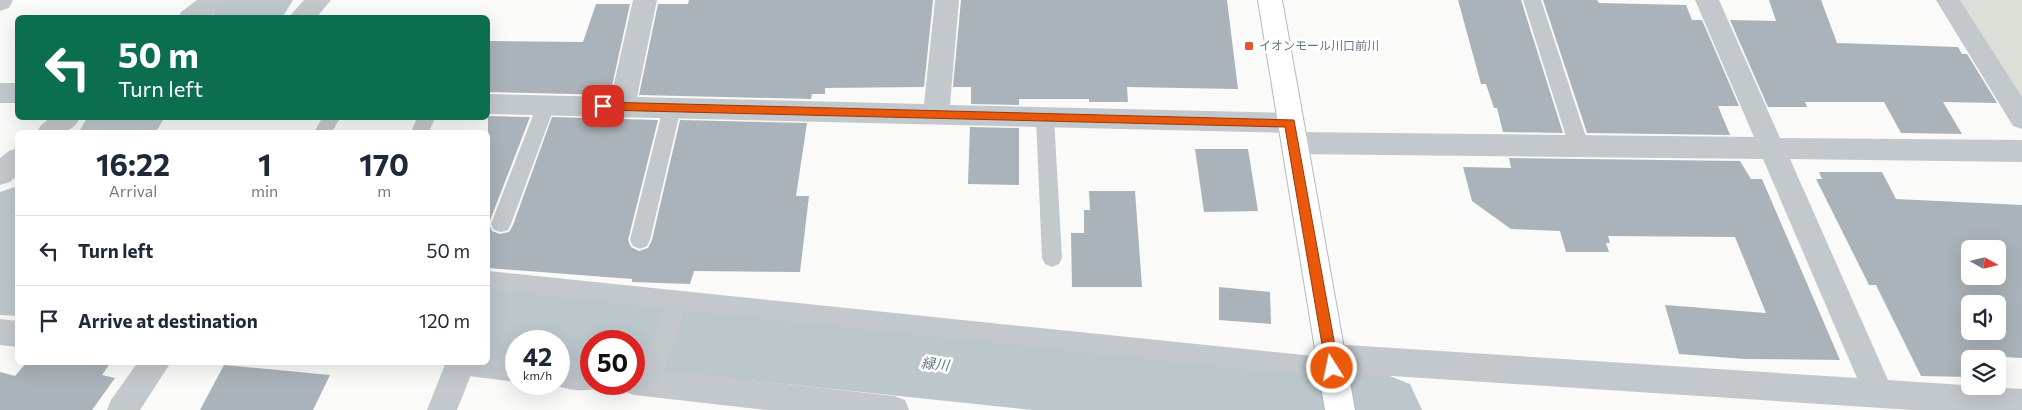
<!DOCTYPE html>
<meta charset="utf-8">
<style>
body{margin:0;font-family:Commissioner,"Noto Sans JP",sans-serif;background:#f2f2f3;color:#1f2937;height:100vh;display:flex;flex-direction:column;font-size:19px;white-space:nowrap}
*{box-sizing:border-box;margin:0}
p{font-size:16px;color:#747a83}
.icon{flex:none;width:28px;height:28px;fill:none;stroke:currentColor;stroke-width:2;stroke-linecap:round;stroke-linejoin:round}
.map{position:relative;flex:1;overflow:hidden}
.side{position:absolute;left:15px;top:130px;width:475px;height:235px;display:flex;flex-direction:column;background:#fff;border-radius:8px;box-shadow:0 5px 20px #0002}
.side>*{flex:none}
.hud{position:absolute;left:15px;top:15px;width:475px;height:105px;border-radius:8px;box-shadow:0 5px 20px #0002;background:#0b6e4f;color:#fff;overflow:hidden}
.needle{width:32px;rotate:98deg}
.tools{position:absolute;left:1961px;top:240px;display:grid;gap:10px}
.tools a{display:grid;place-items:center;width:45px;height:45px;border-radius:8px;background:#fff;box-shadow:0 5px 20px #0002;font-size:25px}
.speed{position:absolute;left:505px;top:330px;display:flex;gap:10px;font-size:25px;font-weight:700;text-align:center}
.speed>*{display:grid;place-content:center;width:65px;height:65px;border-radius:50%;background:#fff;box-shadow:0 5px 20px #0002;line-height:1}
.speed small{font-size:12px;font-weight:400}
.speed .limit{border:8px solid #d22;background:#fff;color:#111}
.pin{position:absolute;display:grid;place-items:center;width:42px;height:42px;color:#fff;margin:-21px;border-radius:10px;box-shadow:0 2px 8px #0006}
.me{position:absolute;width:55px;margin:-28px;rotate:350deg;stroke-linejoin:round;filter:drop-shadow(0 0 4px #0008)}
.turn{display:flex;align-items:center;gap:18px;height:105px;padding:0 20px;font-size:22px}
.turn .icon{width:65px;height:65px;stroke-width:2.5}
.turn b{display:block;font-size:35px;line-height:42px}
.eta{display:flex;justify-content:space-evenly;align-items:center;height:85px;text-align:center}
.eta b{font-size:30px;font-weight:700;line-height:35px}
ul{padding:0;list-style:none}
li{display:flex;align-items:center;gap:15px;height:70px;padding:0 20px;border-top:1px solid #e0e1e3}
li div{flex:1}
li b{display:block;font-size:19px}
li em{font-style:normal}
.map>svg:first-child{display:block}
</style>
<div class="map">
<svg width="2022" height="410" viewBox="0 0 2022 410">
<rect width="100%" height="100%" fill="#fafaf8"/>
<path fill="#dadfd7" d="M1960,0H2022V99Z"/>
<path fill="#bbc7cb" d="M0,263L18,268L17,275L0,290Z"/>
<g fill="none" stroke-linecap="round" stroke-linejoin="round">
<g fill="#bbc7cb" fill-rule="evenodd">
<path d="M222,0H293L282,18H211Z"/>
<path d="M87,118H164L156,132H79Z"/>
<path d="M18,186V316L0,315V192Z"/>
<path d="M488,288L643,300L1382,373L1410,384L1422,410H1033L634,368V341H591V364L559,362V341H516V358L488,356Z"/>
</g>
</g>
<g fill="#aab3b9" fill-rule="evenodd">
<path d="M689,0H933L924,87L825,88V94H812L811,99L639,95L658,4H688Z"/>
<path d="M961,0H1227L1238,89L1127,87L1128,102H1089V99H1019V105L971,104V87H953Z"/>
<path d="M1458,0H1521L1563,133L1503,132L1497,108H1494L1486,84H1481Z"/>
<path d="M1543,0H1597L1599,3L1686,5L1692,20H1702L1739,106H1718L1730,135L1587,133Z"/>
<path d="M1769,0H1821L1837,43L1958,47L1962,54H1967L1997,103L1943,102L1962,134L1901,133L1884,102H1805L1807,107H1768L1730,20L1776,21Z"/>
<path d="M596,4H630L610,95L488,92V41L583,42Z"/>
<path d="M488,116L530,117L489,223L492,231L500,234L509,232L513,225L552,117L658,120L628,240L631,247L639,251L648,248L652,240L680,120L807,123L796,196H809L800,272L694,271L690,284L632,282V279L488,268Z"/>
<path d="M970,127L1019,128V185L968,184Z"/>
<path d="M1195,149H1248L1258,211L1204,212Z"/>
<path d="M1509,158L1740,161L1751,179H1762L1840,360L1745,359L1679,354L1665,305L1766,313L1735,237L1608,236L1610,243H1606L1609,252H1566L1560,231L1511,229L1472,201L1463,167L1511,168Z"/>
<path d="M1819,172H1882L1896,199L2022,205V358L1970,355V377L1921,376L1876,285H1869L1816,179H1822ZM1970,249H1998V276H1970ZM1970,304H1998V331H1970Z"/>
<path d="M1089,191H1135L1142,287H1072L1071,233H1084V210H1090Z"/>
<path d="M1219,287L1270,292L1271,324L1219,320Z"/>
<path d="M27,362H111L102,375L115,378L92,410H0V372L15,376Z"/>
<path d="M224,365L330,375L313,410H200Z"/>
</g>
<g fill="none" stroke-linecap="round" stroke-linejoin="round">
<defs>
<path id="secondary" d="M1258,0H1282L1355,410H1325Z"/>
</defs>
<use href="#secondary" stroke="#b3babf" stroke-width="2"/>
<g fill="#c3c8cc" fill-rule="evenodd">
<path d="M1523,0H1541L1589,146L1586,151L1579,154L1572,151L1569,146Z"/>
<path d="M546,98L553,100L555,105L511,224L508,230L501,232L494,230L491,224L537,105L539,100Z"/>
<path d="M672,101L679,103L681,108L650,240L647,246L640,249L633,246L630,240L663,108L665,103Z"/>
<path d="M1045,111L1052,113L1054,118L1062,258L1059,264L1052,267L1045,264L1042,258L1036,118L1038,113Z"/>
<path d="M322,118H340L332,132H314Z"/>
<path d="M417,118H435L429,132H411Z"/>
<path d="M488,271L1332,358L1340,361L1343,368L1340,375L1332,378L684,310L660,383L657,390L649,393L641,390L638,383L664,308L488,289Z"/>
</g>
<g fill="#c3c8cc" fill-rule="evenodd">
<path d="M0,0H13L9,8L0,11Z"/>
<path d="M197,0H226C214,21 199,18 178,18L181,12Z"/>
<path d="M304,0H331L316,18H288Z"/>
<path d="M633,0H657L637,97L924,104L935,0H959L950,105L1290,113L1299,116L1303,123L1299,130L1290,133L488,114V94L611,97Z"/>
<path d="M1695,0H1719L1780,138L2022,140V162L1790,159L1888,380L2022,389V410H1912L1331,372L1320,368L1316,358L1320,348L1331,344L1857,378L1763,159L1294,154L1285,150L1281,143L1285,136L1294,132L1754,137Z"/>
<path d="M1936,0H1960L2022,97V129L2013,126Z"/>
<rect x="0" y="83" width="18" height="20"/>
<path d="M50,118H80C70,137 56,132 37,132L41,125Z"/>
<path d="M18,148V175L10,182L0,185V158L9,151Z"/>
<path d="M0,319L18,321V347L0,345Z"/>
<path d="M488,351L516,354V382L469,376L458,372L454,362H488Z"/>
<path d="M559,359L591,363V384H603L602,387C586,393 566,390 551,384H559Z"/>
<path d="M138,362H171L140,410H107L111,400Z"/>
<path d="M634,367L894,396L905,400L909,410H767L634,395L623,391L620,384H634Z"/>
</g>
<path fill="#c3c8cc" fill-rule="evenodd" d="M446,362H476L457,410H427Z"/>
<use href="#secondary" fill="#fff" fill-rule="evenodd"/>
</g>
<path fill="#ea580c" stroke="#983908" d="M603,102L1294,120L1339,368L1337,372L1332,374L1328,372L1326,368L1285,127L603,110L598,106Z"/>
<rect fill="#e4572e" stroke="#fff" stroke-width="2" x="1244" y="41" width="10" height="10" rx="2.5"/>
<g text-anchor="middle" stroke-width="5" stroke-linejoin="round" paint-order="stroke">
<g font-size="12" fill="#657683" stroke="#fff" text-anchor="start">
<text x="1259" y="50">イオンモール川口前川</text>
</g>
<g font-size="14" font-style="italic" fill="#60757c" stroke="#fff">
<text transform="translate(935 364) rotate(6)" y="5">緑川</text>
</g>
</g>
</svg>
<div class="tools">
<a><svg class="needle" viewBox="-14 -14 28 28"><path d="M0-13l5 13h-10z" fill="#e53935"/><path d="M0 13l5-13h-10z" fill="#747a83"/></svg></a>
<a><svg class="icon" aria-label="sound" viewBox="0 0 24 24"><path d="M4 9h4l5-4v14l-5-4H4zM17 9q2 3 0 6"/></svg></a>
<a><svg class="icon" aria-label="layers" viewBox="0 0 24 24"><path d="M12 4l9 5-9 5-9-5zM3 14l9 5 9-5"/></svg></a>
</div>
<div class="speed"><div>42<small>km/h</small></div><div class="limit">50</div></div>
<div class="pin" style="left:603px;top:106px;background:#d93025"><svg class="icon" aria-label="arrive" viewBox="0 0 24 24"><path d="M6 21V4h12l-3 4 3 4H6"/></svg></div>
<svg class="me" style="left:1332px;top:368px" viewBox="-20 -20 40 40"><circle r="17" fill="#ea580c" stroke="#fff" stroke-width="3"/><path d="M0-11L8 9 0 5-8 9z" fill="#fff"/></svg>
<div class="hud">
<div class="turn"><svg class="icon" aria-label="left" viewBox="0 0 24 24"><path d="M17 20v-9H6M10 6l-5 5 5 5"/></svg><div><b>50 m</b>Turn left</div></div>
</div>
<section class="side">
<div class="eta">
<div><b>16:22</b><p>Arrival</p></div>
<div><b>1</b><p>min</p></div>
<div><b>170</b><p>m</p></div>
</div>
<ul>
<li><svg class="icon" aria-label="left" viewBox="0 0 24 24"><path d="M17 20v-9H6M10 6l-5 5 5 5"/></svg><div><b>Turn left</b></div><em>50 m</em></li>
<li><svg class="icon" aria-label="arrive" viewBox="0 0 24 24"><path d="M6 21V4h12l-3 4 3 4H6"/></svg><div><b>Arrive at destination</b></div><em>120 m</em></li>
</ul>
</section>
</div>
